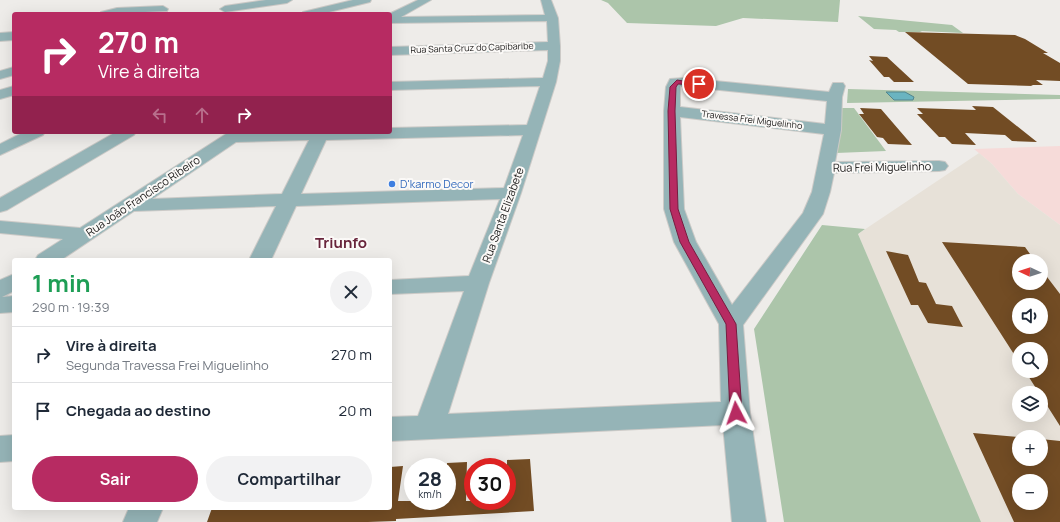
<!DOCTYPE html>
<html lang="pt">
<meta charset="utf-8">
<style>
body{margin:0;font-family:Manrope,sans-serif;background:#f2f2f3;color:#1f2937;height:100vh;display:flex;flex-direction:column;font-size:15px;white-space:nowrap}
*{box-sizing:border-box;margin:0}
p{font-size:13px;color:#747a83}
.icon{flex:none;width:22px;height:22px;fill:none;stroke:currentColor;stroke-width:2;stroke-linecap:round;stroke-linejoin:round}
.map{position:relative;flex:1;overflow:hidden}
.panel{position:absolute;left:12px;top:258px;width:380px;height:252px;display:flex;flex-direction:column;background:#fff;border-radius:4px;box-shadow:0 4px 16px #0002}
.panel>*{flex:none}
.guide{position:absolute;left:12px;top:12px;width:380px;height:122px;border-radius:4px;box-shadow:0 4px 16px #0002;background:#b72b62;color:#fff;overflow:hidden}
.needle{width:26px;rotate:274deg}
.tools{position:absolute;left:1012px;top:254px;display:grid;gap:8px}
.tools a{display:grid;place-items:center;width:36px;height:36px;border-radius:50%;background:#fff;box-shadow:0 4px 16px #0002;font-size:20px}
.speed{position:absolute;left:404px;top:458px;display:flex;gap:8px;font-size:20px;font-weight:700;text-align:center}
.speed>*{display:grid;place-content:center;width:52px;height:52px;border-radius:50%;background:#fff;box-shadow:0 4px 16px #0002;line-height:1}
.speed small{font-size:10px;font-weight:400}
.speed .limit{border:6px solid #d22;background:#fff;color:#111}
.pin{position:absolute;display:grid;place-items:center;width:34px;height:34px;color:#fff;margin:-17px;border:2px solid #fff;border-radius:50%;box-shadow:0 1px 4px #0007}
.me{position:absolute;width:44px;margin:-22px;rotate:356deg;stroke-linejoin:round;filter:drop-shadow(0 0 3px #0008)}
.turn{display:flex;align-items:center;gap:14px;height:84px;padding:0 20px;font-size:18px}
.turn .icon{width:52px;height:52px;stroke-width:2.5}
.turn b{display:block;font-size:28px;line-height:34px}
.lanes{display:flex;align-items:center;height:38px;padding:0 20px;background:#0003;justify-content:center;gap:20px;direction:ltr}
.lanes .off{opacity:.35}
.round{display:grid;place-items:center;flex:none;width:42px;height:42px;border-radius:21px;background:#f2f2f3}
.headline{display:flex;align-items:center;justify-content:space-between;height:68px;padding:0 20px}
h1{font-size:24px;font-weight:700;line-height:30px;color:#1e9e55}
.cta{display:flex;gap:8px;margin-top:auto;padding:8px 20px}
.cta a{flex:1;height:46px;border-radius:24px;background:#b72b62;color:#fff;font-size:16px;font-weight:700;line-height:46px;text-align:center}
.cta a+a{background:#f2f2f3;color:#1f2937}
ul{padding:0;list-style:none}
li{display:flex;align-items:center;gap:12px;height:56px;padding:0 20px;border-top:1px solid #e0e1e3}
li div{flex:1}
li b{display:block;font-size:15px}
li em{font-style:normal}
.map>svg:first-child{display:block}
</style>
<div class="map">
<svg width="1060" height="522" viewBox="0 0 1060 522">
<rect width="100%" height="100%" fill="#eeece9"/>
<path fill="#f6dbd9" d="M1060,146V225L1018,194L992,164L974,149Z"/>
<path fill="#e7e1d8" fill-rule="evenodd" d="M979,153L992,164L1018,194L1060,225V522H979L858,234ZM1019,261H1041V283H1019ZM1019,305H1041V327H1019ZM1019,349H1041V371H1019ZM1019,393H1041V415H1019ZM1019,437H1041V459H1019ZM1019,481H1041V503H1019Z"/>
<g fill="#acc5aa">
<path d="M601,0H840L838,22L743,18L716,26L627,23L608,3Z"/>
<path d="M858,16L952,25L963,33L920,31L922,32H899L896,30L874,29Z"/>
<path d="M848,89L1060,95V99L847,103Z"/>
<path d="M842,108H854L886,151L836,153Z"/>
<path d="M822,225L865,229L858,234L981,522H784L754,329Z"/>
</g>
<path fill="#6ab4c0" stroke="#52858d" d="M886,92H905L914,97L913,100H894Z"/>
<g fill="#724c24" fill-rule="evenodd">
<path d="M905,32L1015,35L1025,39L1048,53H1043L1060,63V81L1036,80L1043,85H1031L1033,86L968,84Z"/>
<path d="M869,56L887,57L914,82H894L889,77H884L869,60L873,61Z"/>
<path d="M972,106L993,107L1037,142L1012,141L1005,135L965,133L976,145L952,144L945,137H939L917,114H923L917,108L976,110Z"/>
<path d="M860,108L881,109L912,145L888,144L883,138L877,137L859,114H864Z"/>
<path d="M942,242L1025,247L1035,261H1019V283H1041V269L1060,294V426L1041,396V393H1039L1025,371H1041V349H1019V362ZM1019,305H1041V327H1019Z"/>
<path d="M886,251L908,255L919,282L926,283L936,304L952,306L963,327L928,323L918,305H911Z"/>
<path d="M973,433L1019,437V459H1041V439L1060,441V522H1014ZM1019,481H1041V503H1019Z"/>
<path d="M530,459L534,511L396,519V521L368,522H207L212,508H390V467L403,466L398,501H447V463L467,462L466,501H507V460Z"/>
</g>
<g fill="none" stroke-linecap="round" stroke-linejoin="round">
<defs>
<g id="minor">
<path d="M266,0H292L287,3L225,12L220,9L225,6Z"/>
<path d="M353,0H371L370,2L321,14H302L303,12Z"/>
<path d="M418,0H431L401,17L545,15L541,0H551L558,18L560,46V61L556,82L521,193L489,283L448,414L721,402L719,324L674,242L664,209V111L666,87L670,79L684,78L829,92L833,83H843L845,86L842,97L841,130L835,162L939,161L945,162L948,166L945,170L939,171L834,173L830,192L823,214L743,325L750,413L766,522H732L723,425L390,441V417L418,416L464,291L390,294V280L469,276L500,199L296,206L271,260H249L276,206L134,211L61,260H35L38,255L63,239L0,233V221L80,228L229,132H390V128L527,125L540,86L390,90V82L543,78L548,61V50L390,55V47L548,42L547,21L390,23L389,14ZM680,86L827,101L825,124L680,107ZM680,117L824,134L812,192L803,213L732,305L696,242L684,209ZM523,135L504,188L301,194L326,140ZM309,140L282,194L152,199L236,142Z"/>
<path d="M163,6L168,9L167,11L100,14L101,12L117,8Z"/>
<path d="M14,32V40L0,41V33Z"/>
<path d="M14,67V75L0,79V71Z"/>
<path d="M14,86V95L0,99V90Z"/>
<path d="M24,132H45L43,135L0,155V144Z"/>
<path d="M116,132H136L134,135L7,210L0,212V198Z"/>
<path d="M14,274V291L2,297L14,296V312L0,313V280Z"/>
<path d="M14,435V461L0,462V436Z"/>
<path d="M129,508H163L157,522H123Z"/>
</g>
</defs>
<use href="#minor" stroke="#cccac7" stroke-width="2"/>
<use href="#minor" fill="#95b4b7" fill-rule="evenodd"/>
</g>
<path fill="#b72b62" stroke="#771c40" d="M677,80L701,84L699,85L678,84L676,87L675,111L678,209L689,242L736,324L742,413L741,416H732L730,413L726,324L680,242L670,209L668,111L670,87Z"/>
<circle fill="#3f7fe0" stroke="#fbf9f7" stroke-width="1.5" cx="392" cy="184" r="4"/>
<g text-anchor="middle" stroke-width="4" stroke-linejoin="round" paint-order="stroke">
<g font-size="9" fill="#191817" stroke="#fbf9f7">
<text transform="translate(472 48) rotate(-2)" y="3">Rua Santa Cruz do Capibaribe</text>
<text transform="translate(752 120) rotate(7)" y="3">Travessa Frei Miguelinho</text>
</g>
<g font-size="11" fill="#191817" stroke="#fbf9f7">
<text transform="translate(882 167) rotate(-1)" y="4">Rua Frei Miguelinho</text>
<text transform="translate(143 196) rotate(-34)" y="4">Rua João Francisco Ribeiro</text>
<text transform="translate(503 215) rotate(-70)" y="4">Rua Santa Elizabete</text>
</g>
<g font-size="11" fill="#366cbe" stroke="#fbf9f7" text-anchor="start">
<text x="400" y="188">D'karmo Decor</text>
</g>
<g font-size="15" font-weight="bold" fill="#68243b" stroke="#fbf9f7">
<text x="341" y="248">Triunfo</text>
</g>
</g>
</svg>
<div class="tools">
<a><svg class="needle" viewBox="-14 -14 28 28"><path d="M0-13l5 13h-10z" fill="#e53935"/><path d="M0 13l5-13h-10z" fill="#747a83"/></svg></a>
<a><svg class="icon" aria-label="sound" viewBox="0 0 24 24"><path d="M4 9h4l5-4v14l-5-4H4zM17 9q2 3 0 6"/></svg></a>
<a><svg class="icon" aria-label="search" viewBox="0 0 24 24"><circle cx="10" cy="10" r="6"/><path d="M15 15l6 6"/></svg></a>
<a><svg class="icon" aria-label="layers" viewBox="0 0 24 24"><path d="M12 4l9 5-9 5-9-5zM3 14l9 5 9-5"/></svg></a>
<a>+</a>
<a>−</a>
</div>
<div class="speed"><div>28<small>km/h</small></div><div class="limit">30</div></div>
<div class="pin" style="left:699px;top:84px;background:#d93025"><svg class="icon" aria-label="arrive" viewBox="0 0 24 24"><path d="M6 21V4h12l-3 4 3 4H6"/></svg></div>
<svg class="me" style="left:736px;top:413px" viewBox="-20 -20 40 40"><path d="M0-17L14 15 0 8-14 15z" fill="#b72b62" stroke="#fff" stroke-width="4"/></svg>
<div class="guide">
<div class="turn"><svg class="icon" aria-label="right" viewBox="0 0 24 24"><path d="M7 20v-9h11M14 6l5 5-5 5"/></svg><div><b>270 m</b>Vire à direita</div></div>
<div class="lanes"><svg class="icon off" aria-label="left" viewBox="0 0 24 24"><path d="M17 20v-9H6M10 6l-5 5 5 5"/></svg><svg class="icon off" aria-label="ahead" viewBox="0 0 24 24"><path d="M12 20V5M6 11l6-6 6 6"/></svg><svg class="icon" aria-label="right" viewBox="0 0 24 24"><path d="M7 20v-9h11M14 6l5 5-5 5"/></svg></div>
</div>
<section class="panel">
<div class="headline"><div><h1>1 min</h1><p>290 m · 19:39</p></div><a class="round"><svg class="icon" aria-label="close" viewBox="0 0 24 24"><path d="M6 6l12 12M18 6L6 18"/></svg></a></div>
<ul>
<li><svg class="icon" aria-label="right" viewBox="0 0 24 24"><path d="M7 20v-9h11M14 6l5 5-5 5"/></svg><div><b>Vire à direita</b><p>Segunda Travessa Frei Miguelinho</p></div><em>270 m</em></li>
<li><svg class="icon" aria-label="arrive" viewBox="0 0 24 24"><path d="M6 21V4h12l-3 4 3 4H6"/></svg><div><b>Chegada ao destino</b></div><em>20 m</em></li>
</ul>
<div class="cta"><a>Sair</a><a>Compartilhar</a></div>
</section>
</div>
